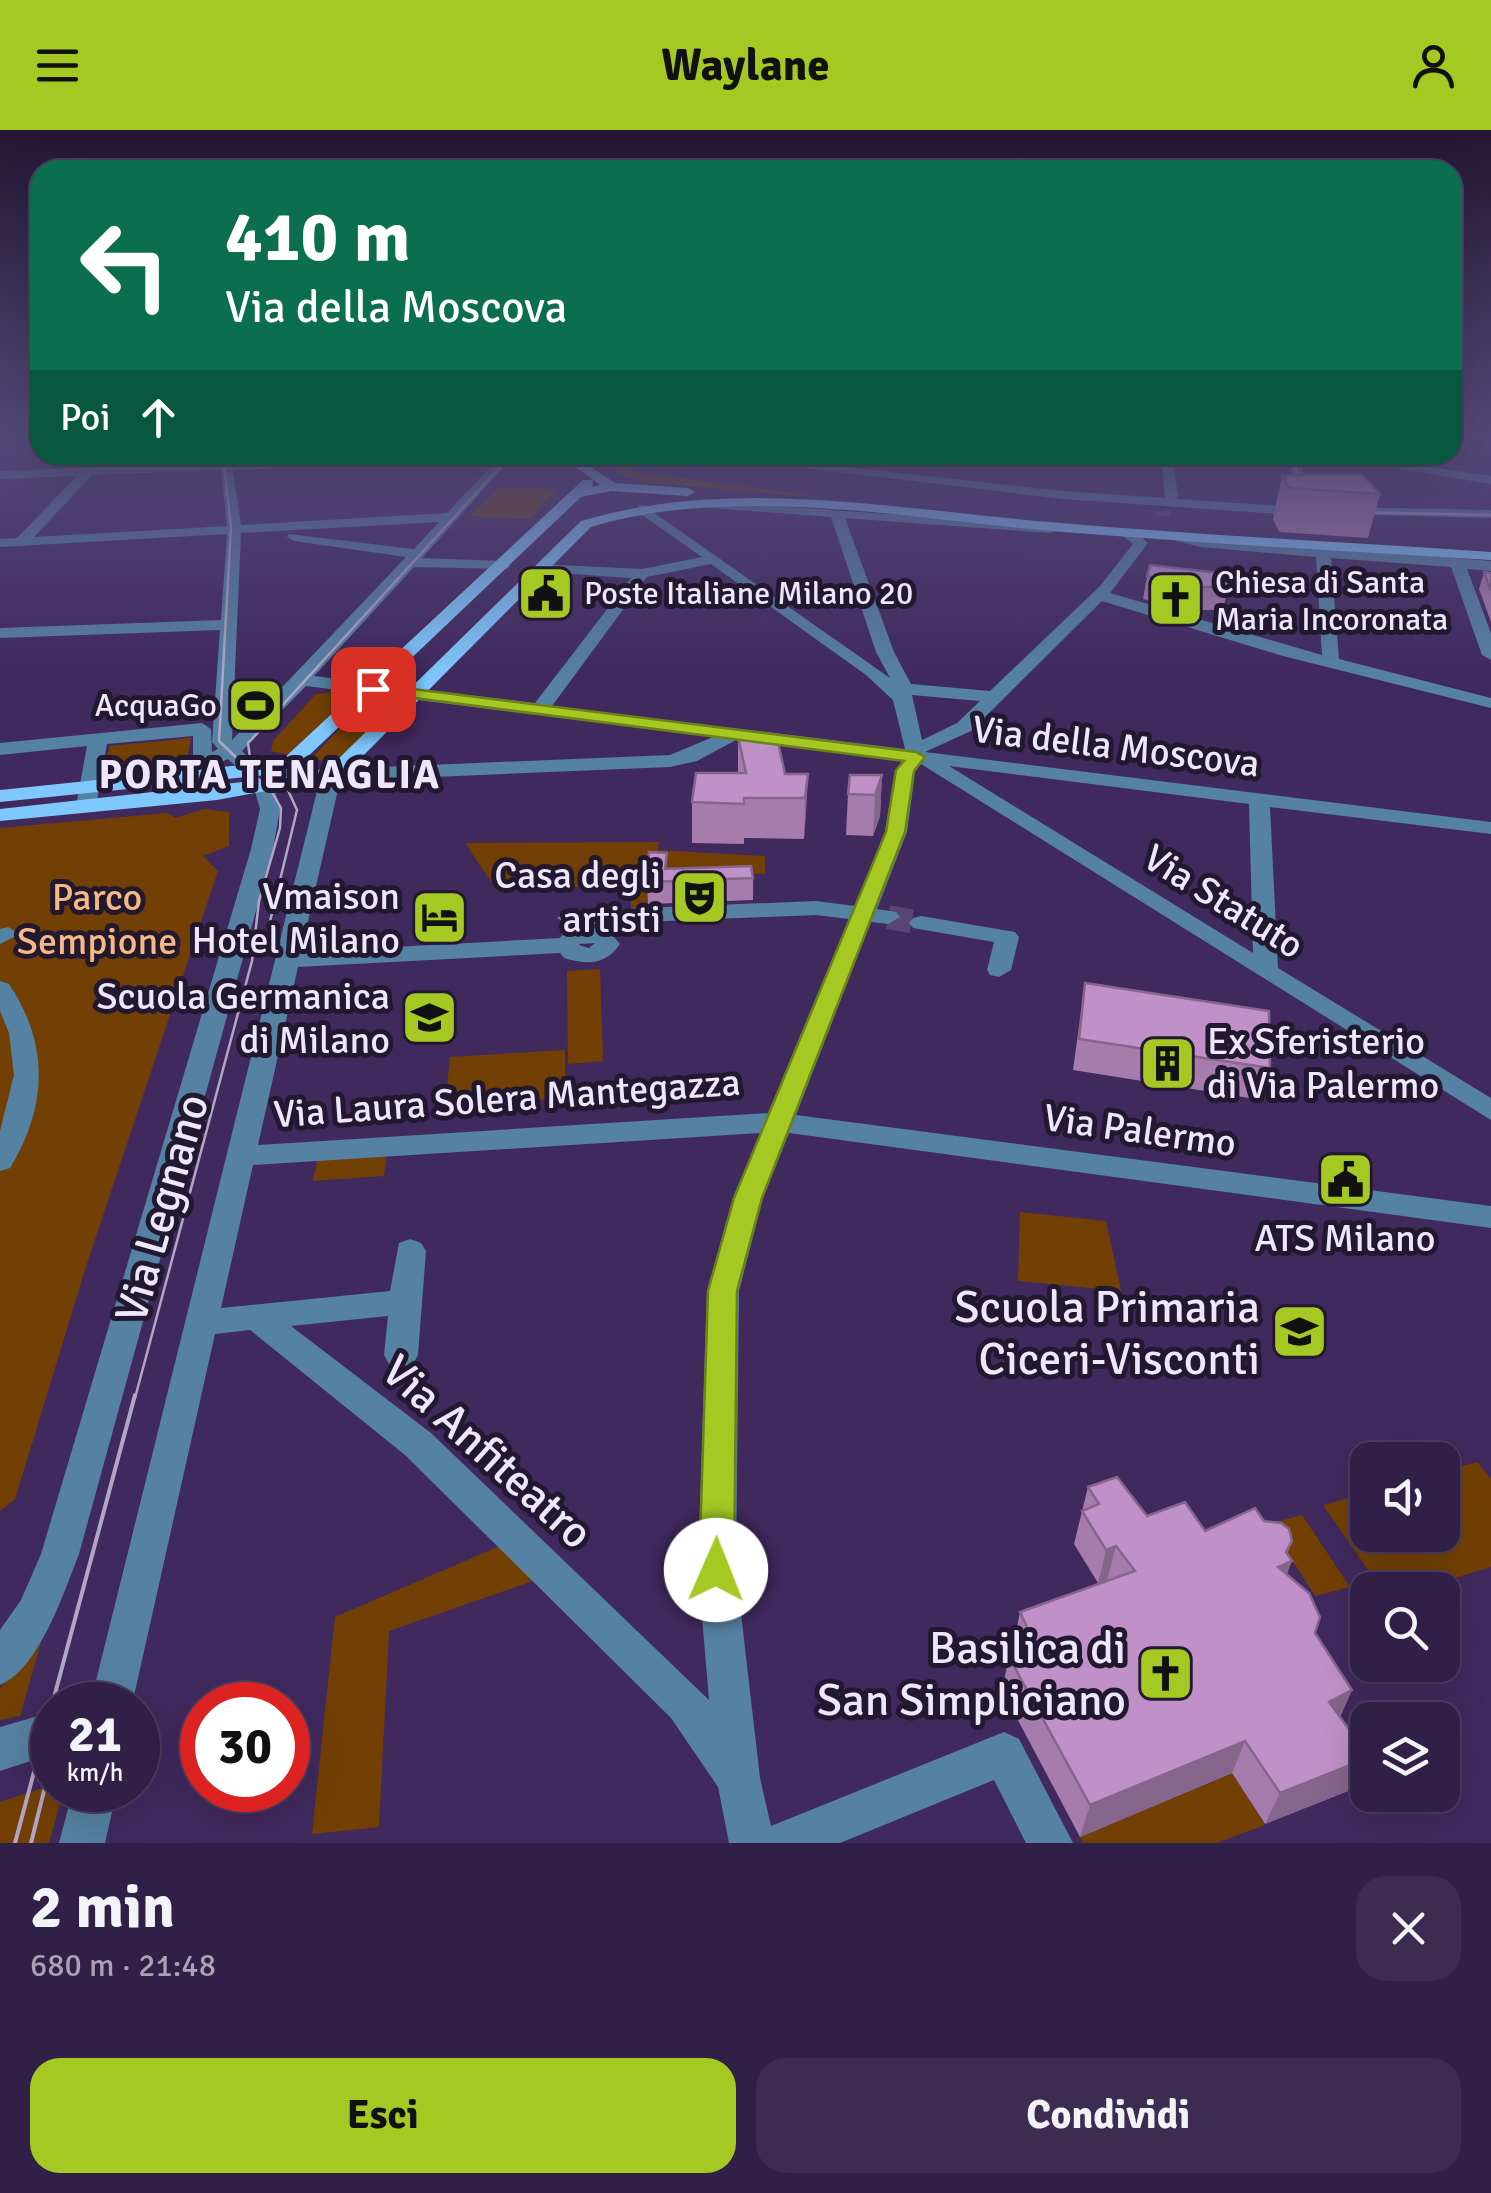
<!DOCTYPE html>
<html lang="it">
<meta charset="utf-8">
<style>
body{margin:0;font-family:Signika,sans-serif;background:#3c2c51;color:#f1f3f6;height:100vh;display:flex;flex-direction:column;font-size:38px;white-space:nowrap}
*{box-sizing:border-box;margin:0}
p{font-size:32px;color:#a8a2b3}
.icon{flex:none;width:55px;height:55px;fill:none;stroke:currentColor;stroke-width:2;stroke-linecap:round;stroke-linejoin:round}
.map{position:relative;height:1713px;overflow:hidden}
.side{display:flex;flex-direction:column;background:#301f46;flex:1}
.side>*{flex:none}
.hud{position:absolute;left:30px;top:30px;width:1432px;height:305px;border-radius:30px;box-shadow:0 10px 40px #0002,0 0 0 2px #4b3d5f;background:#0b6e4f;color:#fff;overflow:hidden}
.controls{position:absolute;left:1350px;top:1312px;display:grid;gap:20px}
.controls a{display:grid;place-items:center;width:110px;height:110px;border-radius:20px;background:#301f46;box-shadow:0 10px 40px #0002,0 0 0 2px #4b3d5f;font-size:50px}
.speed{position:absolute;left:30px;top:1552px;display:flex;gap:20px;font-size:50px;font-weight:700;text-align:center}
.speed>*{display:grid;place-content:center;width:130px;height:130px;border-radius:50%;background:#301f46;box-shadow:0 10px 40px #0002,0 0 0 2px #4b3d5f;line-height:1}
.speed small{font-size:25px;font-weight:400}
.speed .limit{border:15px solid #d22;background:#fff;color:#111}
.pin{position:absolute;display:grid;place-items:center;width:85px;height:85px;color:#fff;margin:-42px;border-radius:20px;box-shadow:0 5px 15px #0006}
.me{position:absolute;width:110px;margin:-55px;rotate:1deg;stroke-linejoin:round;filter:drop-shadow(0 0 8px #0008)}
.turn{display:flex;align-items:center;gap:35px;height:210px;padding:0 30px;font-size:45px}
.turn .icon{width:130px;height:130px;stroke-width:2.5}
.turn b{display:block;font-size:70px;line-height:85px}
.then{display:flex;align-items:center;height:95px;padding:0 30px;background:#0003;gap:20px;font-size:38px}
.round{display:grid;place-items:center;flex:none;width:105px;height:105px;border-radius:30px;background:#3c2c51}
.head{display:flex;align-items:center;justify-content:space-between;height:170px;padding:0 30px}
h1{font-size:60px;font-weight:800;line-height:75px}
.primary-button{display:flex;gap:20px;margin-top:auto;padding:20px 30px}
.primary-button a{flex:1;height:115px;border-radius:30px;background:#a5c823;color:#111;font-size:40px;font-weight:800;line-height:115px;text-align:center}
.primary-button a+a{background:#3c2c51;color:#f1f3f6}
header{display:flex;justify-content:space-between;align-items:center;height:130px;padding:0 30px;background:#a5c823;color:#111;font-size:45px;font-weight:800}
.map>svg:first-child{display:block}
</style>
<header><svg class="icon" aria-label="menu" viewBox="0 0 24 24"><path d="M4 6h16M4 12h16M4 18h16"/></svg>Waylane<svg class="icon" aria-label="person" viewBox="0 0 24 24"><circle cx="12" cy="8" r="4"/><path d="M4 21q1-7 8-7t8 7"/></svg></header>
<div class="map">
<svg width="1491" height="1713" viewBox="0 0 1491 1713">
<rect width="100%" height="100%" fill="#40295d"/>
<g fill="#724005">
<path d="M595,329L638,333L632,341L827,368L649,353L622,346Z"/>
<path d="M499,357L557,359L529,389L470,386Z"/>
<path d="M331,562L352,567L289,625L271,621L273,611L316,564Z"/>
<path d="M371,565L403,569L350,627L309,631Z"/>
<path d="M191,608L186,635L101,645L110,616Z"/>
<path d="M204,679L229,682V716L203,726L218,741L85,1140L15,1369L0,1381V698L167,683L176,688Z"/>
<path d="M659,712L657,720L765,726V744H651L647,779L631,780V754L498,762L465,713Z"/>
<path d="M600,839L603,931L568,934L567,841Z"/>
<path d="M565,920V968L445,976L450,927Z"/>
<path d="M387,1022L384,1046L313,1051L318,1027Z"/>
<path d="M1020,1082L1106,1091L1121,1161L1018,1151Z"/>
<path d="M1477,1332L1491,1349V1437L1415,1460H1382L1323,1375L1367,1363L1368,1405H1442L1443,1342Z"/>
<path d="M1302,1385L1350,1457L1315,1466L1269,1394Z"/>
<path d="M500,1416L536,1450L389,1501L379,1697L312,1704L335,1487Z"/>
<path d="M41,1512L20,1586L0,1590V1558Z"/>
<path d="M1232,1643L1265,1695L1216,1713H1084L1080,1707Z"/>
<path d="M52,1655V1660H64L49,1713H0V1672Z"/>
</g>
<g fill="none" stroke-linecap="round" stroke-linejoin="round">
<path stroke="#5a4675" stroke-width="14" stroke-dasharray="14 6" stroke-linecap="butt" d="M1163,381L1164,386"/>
<path stroke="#5a4675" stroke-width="24" stroke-dasharray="24 11" stroke-linecap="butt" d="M888,787L921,793"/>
<g fill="#5581a2" fill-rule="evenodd">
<path d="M219,325H231L232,332L532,325L511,329L422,428L502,431L510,436L507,439L414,437L314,546L535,573L631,448L544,442L539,440V434L642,439L702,427L638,382V376L643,375L890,548L876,522L831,387L710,378L705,377V371L1054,396V402L1049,403L845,388L894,522L911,554L990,561L1100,456L1133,414L1123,406V400H1133L1148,413L1110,463L1322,525L1316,427L1201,417L1170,409V403L1491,431V441L1467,439L1491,503V530L1482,525L1451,437L1331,428L1339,529L1491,568V578L1283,526L1102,471L971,601L925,622L1491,692V704L1270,677L1278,838L1491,968V990L921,634L915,642L907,702L877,779L896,782L900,787L888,794L871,792L796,985L1491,1076V1098L789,1003L763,1068L739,1161L736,1440L760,1648L771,1696L1004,1602L1019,1609L1073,1713H1026L994,1650L840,1713H729L718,1657L671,1588L405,1325L250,1200L215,1204L132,1575H90L321,645L331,639L670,625L713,607L306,556L242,621L261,640L258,644H244L228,629L170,654L160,648L193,630V606L107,614L96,676L93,680H79L76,676L87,616L0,625V613L202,593L211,599L212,622L218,619L212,612L220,500L0,508V498L221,490L227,404L0,417V409L17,408L77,346L0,349V341L220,333ZM497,330L447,383L241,395L233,340ZM221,340L227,396L34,407L92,345ZM439,392L414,419L289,404L287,407L294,411L406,427L232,610L241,403ZM711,434L866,545L893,570L905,619L552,576L647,447ZM912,565L980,571L957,593L922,610ZM736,610L903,631L895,641L885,702L855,776L816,771L569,781L557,788L569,795L816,785L849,789L768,983L258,1015L298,837L560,823L564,828C587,835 606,835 620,814C605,793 587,797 564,803L560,808L301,822L340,651L670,637L697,631ZM949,636L1249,674L1253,823ZM595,813L589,818L579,815L580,814ZM760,1003L733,1068L707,1161L698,1440L709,1570L431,1303L291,1196L388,1186L384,1225L389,1234L401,1238L413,1234L418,1225L426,1121L421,1113L410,1109L399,1113L390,1161L221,1178L253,1035Z"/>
<path d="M695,325H735L1063,361L1165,368L1161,325H1173L1178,369L1309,378L1316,382L1309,386L1063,369Z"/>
<path d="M1284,325H1296L1320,377H1310Z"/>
<path d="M1314,325H1346L1491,346V354Z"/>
<path d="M1341,377L1491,380V388L1336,384L1334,381Z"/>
<path d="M264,652L274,658L280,679L273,719L79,1424C64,1462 39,1539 0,1555V1500L21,1470L41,1424L251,719L260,679L254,658Z"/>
<path d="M921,786L1015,802L1019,807L1011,840L999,847L990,845L987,840L994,812L913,798L909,793L913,788Z"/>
<path d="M8,797L20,804L0,814V799Z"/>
<path d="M0,851L9,854C49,914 48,976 10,1038L0,1041V1001L14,945L9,903L0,881Z"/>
<path d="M52,1582V1624L0,1641V1597Z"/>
<path d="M73,1660H117L105,1713H59Z"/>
</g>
<path fill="#7fc8fe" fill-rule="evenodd" d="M559,325H573L615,353L688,358L695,362L688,366L611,361L581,367L301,633L300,640L289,645L329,638L581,391C732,346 895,379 1050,392C1197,405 1344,412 1491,422V430C1344,421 1197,413 1051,401C905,388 732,354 591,397L342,647L217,670L0,691V679L261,650L266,645L0,672V660L281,631L583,350H593L592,357L600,355Z"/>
<g stroke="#b2a6c5" stroke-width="2.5">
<path d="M1288,325L1311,370"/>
<path d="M1347,382L1491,385"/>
<path d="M266,808L297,680L287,658L250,628L248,613L511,325"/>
<path d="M135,1268L252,831L259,771L280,698L281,678L272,662L219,611L231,397L223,325"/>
</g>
<g stroke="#b2a6c5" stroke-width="4">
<path d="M15,1713L135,1265"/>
<path d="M31,1713L52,1629"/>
</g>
</g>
<g fill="#a57cac">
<path d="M1282,345L1380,364L1368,408L1279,402L1273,389Z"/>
<path d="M1484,442L1491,443V492L1479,459Z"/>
<path d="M1147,446L1228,457L1223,480H1183L1143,469Z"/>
<path d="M738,607L785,644H808L804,709L744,708V714L692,713V672L738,643Z"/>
<path d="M882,645L880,686L873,706L846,705L848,664Z"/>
<path d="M668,739L753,748V770L648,774L647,752Z"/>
<path d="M1085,853L1270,938L1262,970L1073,940Z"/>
<path d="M1088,1357L1147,1386L1205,1401L1287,1424V1445L1315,1503L1352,1560L1340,1587L1368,1625V1630L1353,1659L1265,1694L1232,1643L1080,1707L1002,1560L1009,1527L1017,1524L1013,1516L1020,1482L1108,1451L1107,1450L1098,1453L1074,1414Z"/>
</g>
<g fill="#86658c">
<path d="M808,644L806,684L804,709L805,668Z"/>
<path d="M882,645L880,686L873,706L875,665Z"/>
<path d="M1292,1411L1283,1435L1292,1431L1279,1465L1278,1437Z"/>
<path d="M1116,1416L1107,1450L1098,1453L1106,1420Z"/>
<path d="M1352,1560L1337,1593L1329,1572Z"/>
<path d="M1245,1611L1232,1643L1080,1707L1090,1675Z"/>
<path d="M1368,1628L1353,1659L1265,1694L1280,1663Z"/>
</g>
<g fill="#c090c8" stroke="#86658c" stroke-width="2.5">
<path d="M1362,344L1380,364L1289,358L1282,345Z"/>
<path d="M1150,435L1229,444L1228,457H1187L1147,446Z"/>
<path d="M1484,442L1491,443V461Z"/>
<path d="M738,607L777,608L785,644H808L805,668H744V674L692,672L696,643H746Z"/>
<path d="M850,645H882L875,665L848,664Z"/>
<path d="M649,722L667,723L665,739L751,736L753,748L647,752Z"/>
<path d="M1085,853L1269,881L1270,938L1079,909Z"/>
<path d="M1117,1347L1147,1386L1185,1372L1205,1401L1255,1378L1264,1391L1281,1393L1289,1399L1292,1411L1286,1422L1292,1431L1278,1437L1309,1463L1320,1487L1315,1503L1352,1560L1329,1572L1368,1625V1628L1280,1663L1245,1611L1090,1675L1009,1527L1036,1517L1020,1482L1135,1441L1116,1416L1106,1420L1082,1381L1099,1374L1088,1357Z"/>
</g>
<linearGradient id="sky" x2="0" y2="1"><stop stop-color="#231733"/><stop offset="0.56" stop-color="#534978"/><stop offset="1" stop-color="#534978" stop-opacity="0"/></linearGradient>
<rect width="1491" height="548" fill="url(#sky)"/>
<path fill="#a5c823" stroke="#6b8217" stroke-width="2.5" d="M373,554L916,622L925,627L914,641L905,702L762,1068L737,1161L734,1440L729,1451L716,1456L704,1451L699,1440L708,1161L734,1068L886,702L896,640L904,631L367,562V555Z"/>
<defs>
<symbol id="civic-square" viewBox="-11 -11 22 22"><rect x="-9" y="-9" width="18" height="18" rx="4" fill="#a5c823" stroke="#221930"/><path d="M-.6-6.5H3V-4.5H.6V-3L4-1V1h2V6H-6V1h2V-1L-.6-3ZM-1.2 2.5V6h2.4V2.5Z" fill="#111"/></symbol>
<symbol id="church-square" viewBox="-11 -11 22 22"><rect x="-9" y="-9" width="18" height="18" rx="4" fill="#a5c823" stroke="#221930"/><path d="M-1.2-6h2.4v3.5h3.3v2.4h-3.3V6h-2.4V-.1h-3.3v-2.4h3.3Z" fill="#111"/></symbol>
<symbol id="stadium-square" viewBox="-11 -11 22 22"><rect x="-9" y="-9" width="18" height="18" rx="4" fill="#a5c823" stroke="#221930"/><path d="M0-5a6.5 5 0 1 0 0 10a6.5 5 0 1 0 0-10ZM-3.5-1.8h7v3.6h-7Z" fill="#111"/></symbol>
<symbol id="theatre-square" viewBox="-11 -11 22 22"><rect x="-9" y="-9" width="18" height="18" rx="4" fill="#a5c823" stroke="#221930"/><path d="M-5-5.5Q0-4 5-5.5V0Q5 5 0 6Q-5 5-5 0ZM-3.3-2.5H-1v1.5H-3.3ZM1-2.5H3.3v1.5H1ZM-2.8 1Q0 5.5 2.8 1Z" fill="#111"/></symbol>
<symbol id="hotel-square" viewBox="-11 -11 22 22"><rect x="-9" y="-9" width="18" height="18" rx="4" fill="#a5c823" stroke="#221930"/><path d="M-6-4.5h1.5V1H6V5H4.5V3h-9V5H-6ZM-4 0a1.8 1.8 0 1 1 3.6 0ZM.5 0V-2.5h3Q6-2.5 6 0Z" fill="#111"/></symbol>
<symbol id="school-square" viewBox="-11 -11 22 22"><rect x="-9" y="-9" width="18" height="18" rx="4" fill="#a5c823" stroke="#221930"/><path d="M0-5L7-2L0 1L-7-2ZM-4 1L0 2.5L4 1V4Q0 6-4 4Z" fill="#111"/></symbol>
<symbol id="building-square" viewBox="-11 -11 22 22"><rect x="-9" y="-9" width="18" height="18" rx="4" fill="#a5c823" stroke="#221930"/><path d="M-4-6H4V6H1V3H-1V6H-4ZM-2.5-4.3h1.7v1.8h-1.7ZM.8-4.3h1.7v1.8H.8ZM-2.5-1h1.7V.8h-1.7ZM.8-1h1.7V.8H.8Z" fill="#111"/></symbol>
</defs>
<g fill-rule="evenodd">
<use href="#civic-square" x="514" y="432" width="63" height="63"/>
<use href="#church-square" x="1144" y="438" width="63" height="63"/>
<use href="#stadium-square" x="224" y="544" width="63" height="63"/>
<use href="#theatre-square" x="668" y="736" width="63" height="63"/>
<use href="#hotel-square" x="408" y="756" width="63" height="63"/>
<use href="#school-square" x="398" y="856" width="63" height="63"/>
<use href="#building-square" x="1136" y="902" width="63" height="63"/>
<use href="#civic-square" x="1314" y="1018" width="63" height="63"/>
<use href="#school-square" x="1268" y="1170" width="63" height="63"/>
<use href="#church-square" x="1134" y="1512" width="63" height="63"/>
</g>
<g text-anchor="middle" stroke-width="10" stroke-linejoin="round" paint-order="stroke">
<g font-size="32" fill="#eee7fb" stroke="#221930" text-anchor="start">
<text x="1215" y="463">Chiesa di Santa<tspan x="1215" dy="37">Maria Incoronata</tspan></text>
<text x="584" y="474">Poste Italiane Milano 20</text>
<text x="217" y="586" text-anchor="end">AcquaGo</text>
</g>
<g font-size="38" fill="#eee7fb" stroke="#221930">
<text transform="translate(1116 616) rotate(7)" y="13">Via della Moscova</text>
<text transform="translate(1224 771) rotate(32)" y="13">Via Statuto</text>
<text transform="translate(507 968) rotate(-4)" y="13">Via Laura Solera Mantegazza</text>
<text transform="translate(1140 1000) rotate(8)" y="13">Via Palermo</text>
</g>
<g font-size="38" fill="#eee7fb" stroke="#221930" text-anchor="end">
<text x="661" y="758">Casa degli<tspan x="661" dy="44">artisti</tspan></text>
<text x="400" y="779">Vmaison<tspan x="400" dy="44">Hotel Milano</tspan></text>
<text x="390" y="879">Scuola Germanica<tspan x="390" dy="44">di Milano</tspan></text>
<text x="1207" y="924" text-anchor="start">Ex Sferisterio<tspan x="1207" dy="44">di Via Palermo</tspan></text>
<text x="1345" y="1121" text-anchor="middle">ATS Milano</text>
</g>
<g font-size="38" fill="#f7b982" stroke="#221930">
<text x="97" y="780">Parco<tspan x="97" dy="44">Sempione</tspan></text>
</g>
<g font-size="40" font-weight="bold" letter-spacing="2.5" fill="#eee7fb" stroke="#221930">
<text x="270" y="658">PORTA TENAGLIA</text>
</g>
<g font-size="45" fill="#eee7fb" stroke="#221930">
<text transform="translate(161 1078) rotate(-74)" y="16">Via Legnano</text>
<text transform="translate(488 1321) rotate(42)" y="16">Via Anfiteatro</text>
</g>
<g font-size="45" fill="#eee7fb" stroke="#221930" text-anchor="end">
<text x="1260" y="1192">Scuola Primaria<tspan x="1260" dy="52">Ciceri-Visconti</tspan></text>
<text x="1126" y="1533">Basilica di<tspan x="1126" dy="52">San Simpliciano</tspan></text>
</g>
</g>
</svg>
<div class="controls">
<a><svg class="icon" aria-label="sound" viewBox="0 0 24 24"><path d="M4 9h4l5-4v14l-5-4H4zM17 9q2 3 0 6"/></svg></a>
<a><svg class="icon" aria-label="search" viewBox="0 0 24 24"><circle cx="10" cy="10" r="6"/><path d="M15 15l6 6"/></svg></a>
<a><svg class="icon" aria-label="layers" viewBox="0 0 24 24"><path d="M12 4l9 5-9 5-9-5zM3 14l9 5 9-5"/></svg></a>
</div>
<div class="speed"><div>21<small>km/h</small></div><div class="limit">30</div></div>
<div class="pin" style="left:373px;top:559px;background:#d93025"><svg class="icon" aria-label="arrive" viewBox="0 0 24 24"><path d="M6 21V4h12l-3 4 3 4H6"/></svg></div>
<svg class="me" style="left:716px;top:1440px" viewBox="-20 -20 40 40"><circle r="19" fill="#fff"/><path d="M0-13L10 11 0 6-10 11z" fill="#a5c823"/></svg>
<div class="hud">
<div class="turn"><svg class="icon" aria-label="left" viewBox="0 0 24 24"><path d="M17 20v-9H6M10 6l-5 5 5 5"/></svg><div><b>410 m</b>Via della Moscova</div></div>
<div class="then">Poi<svg class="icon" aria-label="ahead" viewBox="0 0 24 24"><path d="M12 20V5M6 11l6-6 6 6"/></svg></div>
</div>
</div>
<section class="side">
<div class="head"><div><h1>2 min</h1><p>680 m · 21:48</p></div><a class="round"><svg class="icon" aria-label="close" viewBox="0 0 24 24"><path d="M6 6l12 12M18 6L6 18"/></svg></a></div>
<div class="primary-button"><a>Esci</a><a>Condividi</a></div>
</section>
